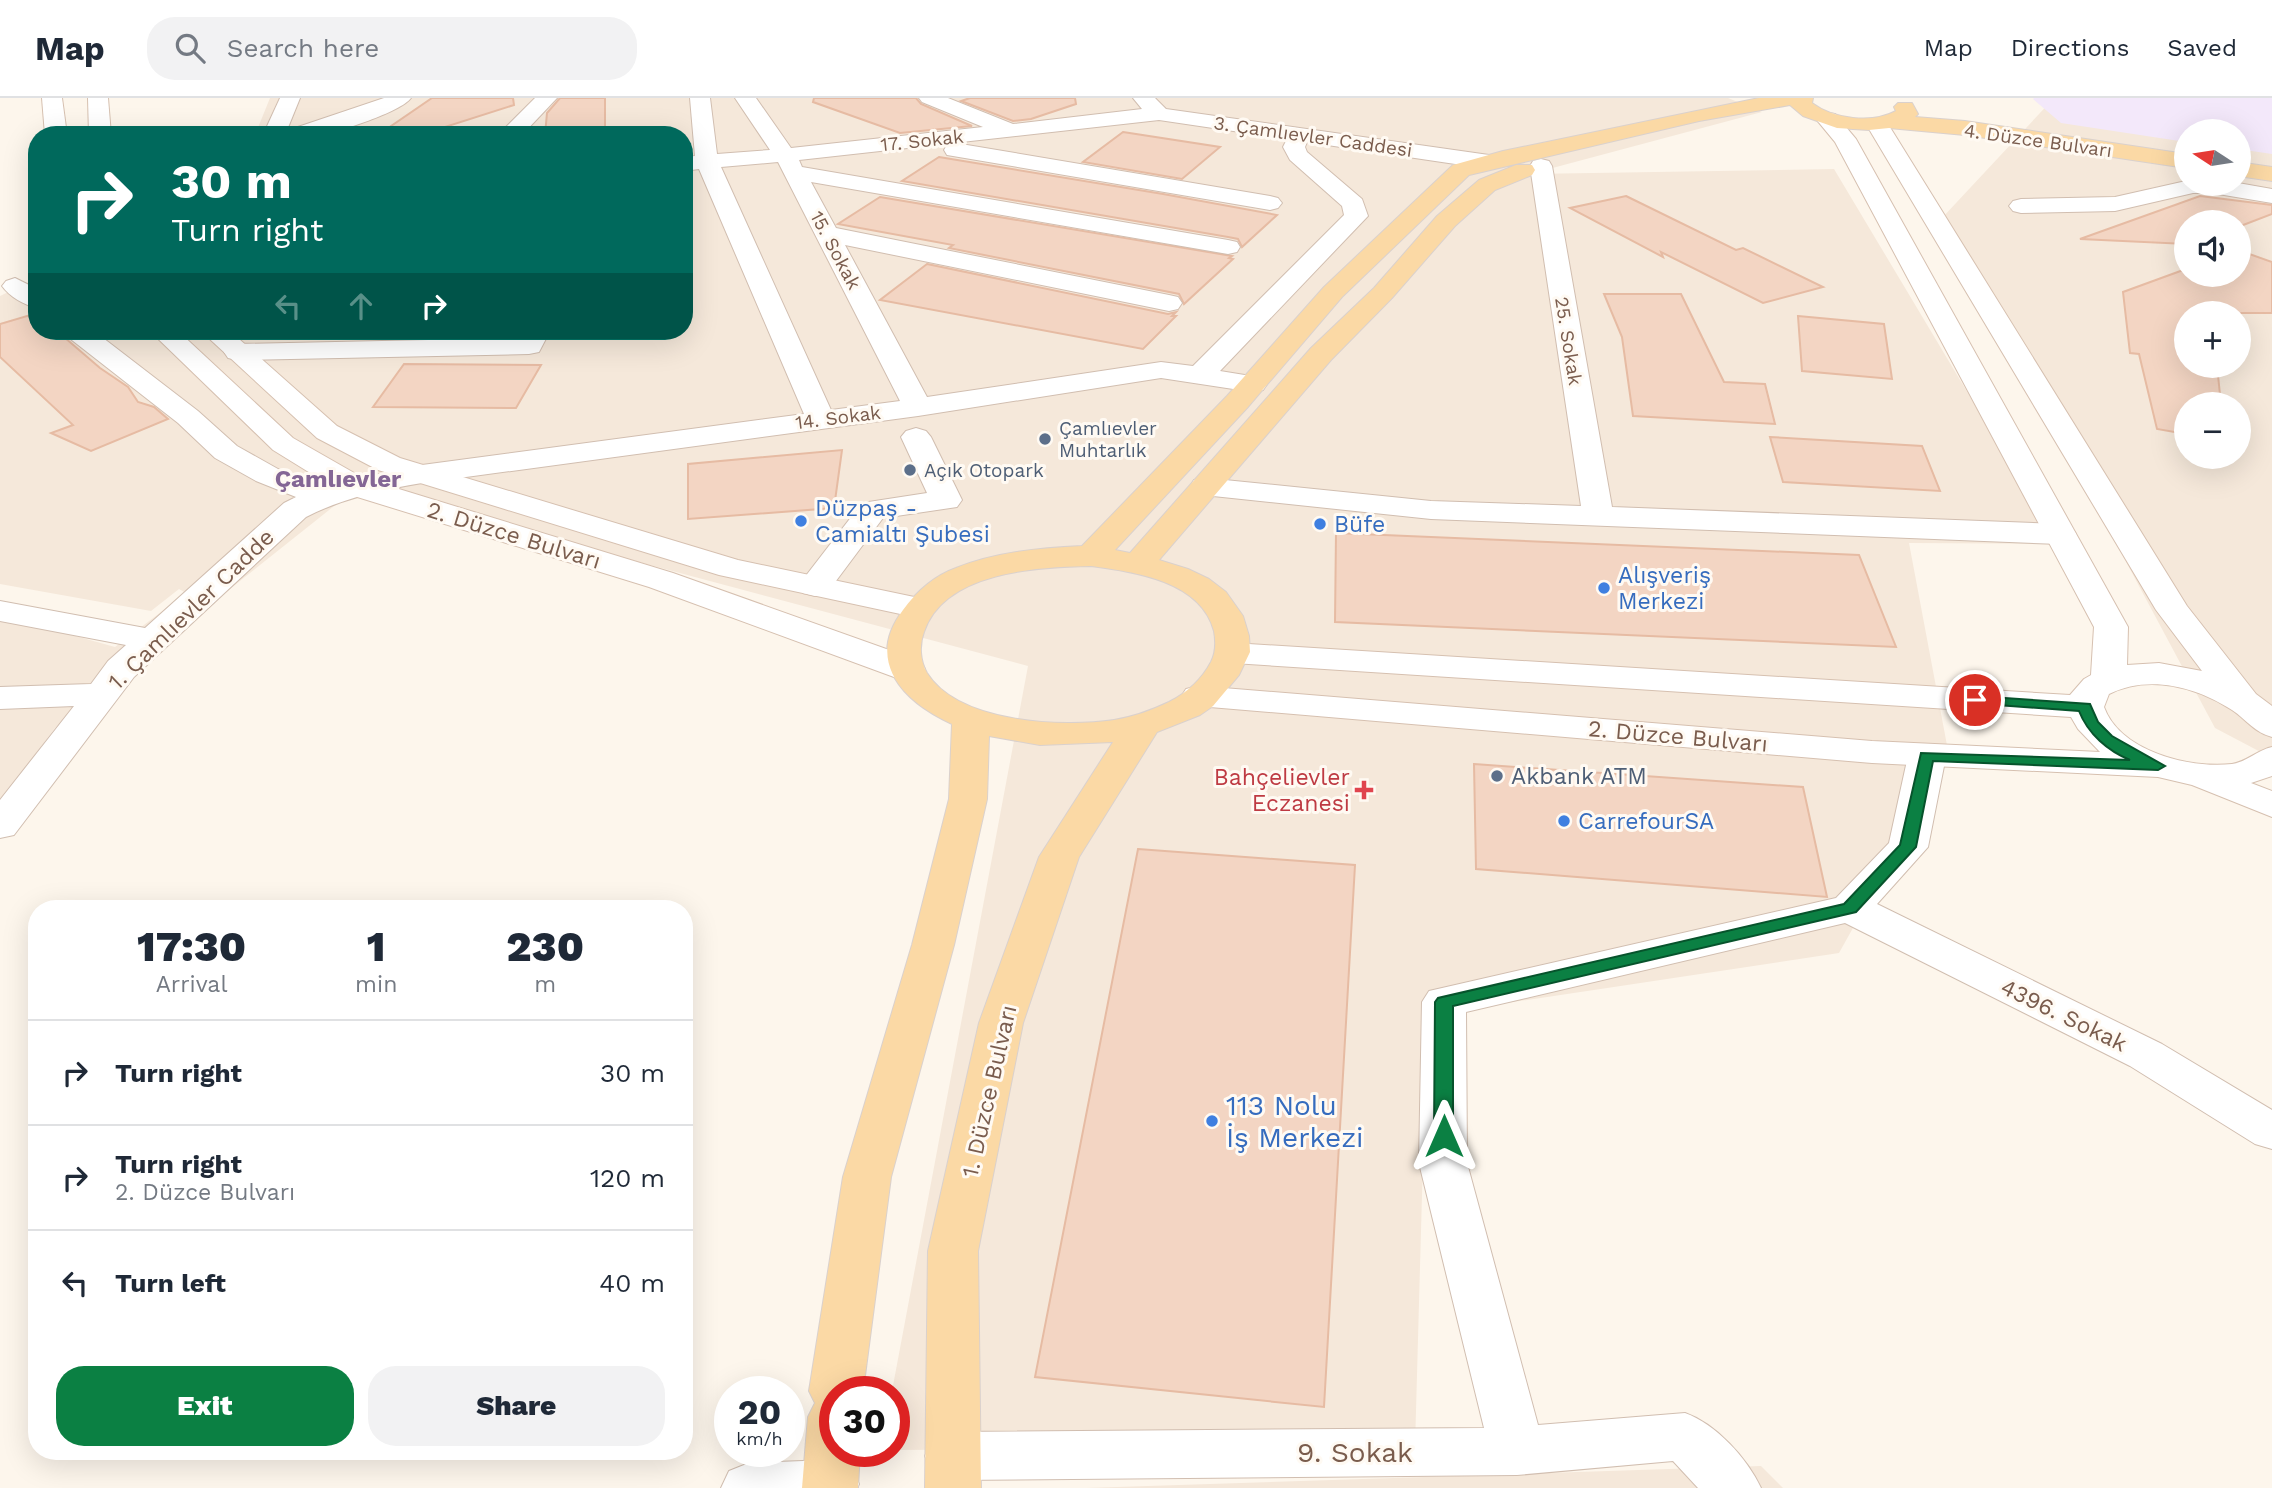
<!DOCTYPE html>
<meta charset="utf-8">
<style>
body{margin:0;font-family:"Work Sans",sans-serif;background:#f2f2f3;color:#1f2937;height:100vh;display:flex;flex-direction:column;font-size:26px;white-space:nowrap}
*{box-sizing:border-box;margin:0}
p{font-size:23px;color:#747a83}
.icon{flex:none;width:38px;height:38px;fill:none;stroke:currentColor;stroke-width:2;stroke-linecap:round;stroke-linejoin:round}
.map{position:relative;flex:1;overflow:hidden}
.drawer{position:absolute;left:28px;top:802px;width:665px;height:560px;display:flex;flex-direction:column;background:#fff;border-radius:28px;box-shadow:0 7px 28px #0002}
.drawer>*{flex:none}
.top-card{position:absolute;left:28px;top:28px;width:665px;height:214px;border-radius:28px;box-shadow:0 7px 28px #0002;background:#00695c;color:#fff;overflow:hidden}
.needle{width:46px;rotate:282deg}
.controls{position:absolute;left:2174px;top:21px;display:grid;gap:14px}
.controls a{display:grid;place-items:center;width:77px;height:77px;border-radius:50%;background:#fff;box-shadow:0 7px 28px #0002;font-size:35px}
.speed{position:absolute;left:714px;top:1278px;display:flex;gap:14px;font-size:35px;font-weight:700;text-align:center}
.speed>*{display:grid;place-content:center;width:91px;height:91px;border-radius:50%;background:#fff;box-shadow:0 7px 28px #0002;line-height:1}
.speed small{font-size:18px;font-weight:400}
.speed .limit{border:10px solid #d22;background:#fff;color:#111}
.pin{position:absolute;display:grid;place-items:center;width:60px;height:60px;color:#fff;margin:-30px;border:4px solid #fff;border-radius:50%;box-shadow:0 2px 7px #0007}
.me{position:absolute;width:77px;margin:-38px;rotate:0deg;stroke-linejoin:round;filter:drop-shadow(0 0 5px #0008)}
.turn{display:flex;align-items:center;gap:24px;height:147px;padding:0 28px;font-size:32px}
.turn .icon{width:91px;height:91px;stroke-width:2.5}
.turn b{display:block;font-size:49px;line-height:60px}
.lanes{display:flex;align-items:center;height:66px;padding:0 28px;background:#0003;justify-content:center;gap:35px;direction:ltr}
.lanes .off{opacity:.35}
.eta{display:flex;justify-content:space-evenly;align-items:center;height:119px;text-align:center}
.eta b{font-size:42px;font-weight:800;line-height:49px}
.primary-button{display:flex;gap:14px;margin-top:auto;padding:14px 28px}
.primary-button a{flex:1;height:80px;border-radius:28px;background:#0b8043;color:#fff;font-size:28px;font-weight:800;line-height:80px;text-align:center}
.primary-button a+a{background:#f2f2f3;color:#1f2937}
ul{padding:0;list-style:none}
li{display:flex;align-items:center;gap:21px;height:105px;padding:0 28px;border-top:2px solid #e0e1e3}
li div{flex:1}
li b{display:block;font-size:26px}
li em{font-style:normal}
header{display:flex;align-items:center;gap:42px;box-sizing:border-box;height:98px;padding:0 35px;background:#fff;border-bottom:2px solid #e0e1e3}
header strong{font-size:33px}
nav{display:flex;gap:38px;margin-inline-start:auto;font-size:24px}
.search{width:490px;height:63px;background:#f2f2f3;display:flex;align-items:center;gap:18px;box-sizing:border-box;padding:0 24px;border-radius:28px;color:#747a83;font-size:26px}
.map>svg:first-child{display:block}
</style>
<header>
<strong>Map</strong>
<div class="search"><svg class="icon" aria-label="search" viewBox="0 0 24 24"><circle cx="10" cy="10" r="6"/><path d="M15 15l6 6"/></svg>Search here</div>
<nav><a>Map</a><a>Directions</a><a>Saved</a></nav>
</header>
<div class="map">
<svg width="2272" height="1390" viewBox="0 0 2272 1390">
<rect width="100%" height="100%" fill="#fdf6ec"/>
<g fill="#f5e8da" fill-rule="evenodd">
<path d="M270,0H1728L1762,14L1530,76L1834,71L2058,446L1909,445L1949,658L1839,855L1427,917L1415,1349L894,1352V1293H892L1028,568L358,389L55,630L0,704V517L115,549L186,495L179,491L151,513L0,486V198L37,180V233H684V37H255Z"/>
<path d="M2054,0H2272V660L2215,630L1942,120ZM2186,33H2238V86H2186ZM2186,124H2238V177H2186ZM2186,215H2238V268H2186ZM2186,306H2238V359H2186Z"/>
<path d="M1761,1368L1783,1390H1086Z"/>
</g>
<path fill="#f3e8fa" d="M2034,0H2272V56L2238,51V33H2186V44L2061,25L2033,1Z"/>
<g fill="#f3d5c3" stroke="#e6bba3" stroke-width="2">
<path d="M432,0H513L514,7L420,37H378Z"/>
<path d="M560,0H605V37H545L547,15Z"/>
<path d="M814,0H916L921,6L972,28L900,35L813,4Z"/>
<path d="M970,0H1075L1076,6L1031,21L1013,23L961,3Z"/>
<path d="M1123,34L1220,49L1182,81L1083,64Z"/>
<path d="M939,59L1163,96L1277,117L1242,149L1238,141L1228,139L902,83Z"/>
<path d="M1626,98L1736,152L1743,150L1823,189L1763,205L1661,154L1663,159L1570,110Z"/>
<path d="M2200,98L2272,107V116L2238,129V124H2186V146L2080,141Z"/>
<path d="M880,99L1232,158L1229,160L1233,161L1184,206L1179,196L949,150L953,147L838,126Z"/>
<path d="M2238,152L2272,164V215H2186V268H2217L2221,306H2186V336L2157,331L2139,256L2130,255L2123,194L2186,171V177H2238Z"/>
<path d="M927,166L1168,216L1176,214L1172,218H1176L1143,251L880,202Z"/>
<path d="M1604,196H1681L1724,284L1765,286L1775,326L1633,318L1622,239Z"/>
<path d="M37,215V233H57L100,270L128,289L138,304L154,309L168,321L91,353L51,335L73,327L0,259V226Z"/>
<path d="M1798,218L1884,226L1892,281L1802,273Z"/>
<path d="M404,266L541,267L516,310L373,309Z"/>
<path d="M1770,339L1922,348L1940,393L1783,384Z"/>
<path d="M842,352L834,410L688,421V366Z"/>
<path d="M1336,435L1859,457L1896,549L1335,524Z"/>
<path d="M1474,666L1803,689L1827,799L1476,771Z"/>
<path d="M1138,751L1355,767L1324,1309L1035,1279Z"/>
</g>
<g fill="none" stroke-linecap="round" stroke-linejoin="round">
<defs>
<g id="street">
<path d="M280,0H300L285,37H263Z"/>
<path d="M384,0H411C401,14 338,34 320,37C309,38 297,37 286,37L289,32Z"/>
<path d="M535,0H557L522,37H498Z"/>
<path d="M690,0H710L717,56L770,52L735,0H756L791,50L983,29L922,4L919,0H948L1013,26L1142,11L1133,0H1155L1166,11L1489,57L1497,59L1500,64L1497,69L1489,71L1307,44L1305,49L1307,54L1362,101L1368,118L1220,273L1263,280L1267,286L1263,292L1253,294L1161,280L918,318L422,385C381,392 343,400 306,419L134,579L14,737L0,740V702L74,608L0,611V589L91,586L108,563L126,547L0,523V503L145,530L284,405L296,399L256,383L215,360L178,325L68,239L64,233H94L198,313L237,348L278,371L324,388L422,367L804,316L699,71L684,73V59L695,58ZM1159,22L1287,41L1283,49L1290,62L1342,108L1344,117L1193,268L1161,264L927,299L845,147L1169,213L1178,211L1182,205L1178,199L1169,197L836,130L811,84L1228,156L1237,154L1240,149L1237,144L1228,142L802,69L799,62ZM778,64L900,303L831,312L721,69Z"/>
<path d="M955,45L1270,98L1278,100L1282,105L1278,110L1270,112L947,57L944,52L947,47Z"/>
<path d="M1541,61L1549,63L1552,68L1612,409L2060,426L2071,429L2076,436L2071,443L2060,446L1431,421L1194,396L1190,389L1194,382L1205,380L1431,403L1581,408L1530,68L1533,63Z"/>
<path d="M2186,83V86L2238,85L2272,91V105L2212,95H2193L2115,113L2021,115L2013,113L2009,108L2013,103L2021,101L2115,99Z"/>
<path d="M15,180L37,191V210C24,207 10,199 2,188L6,183Z"/>
<path d="M524,233H550L539,254L529,256L238,262L228,260L224,254L228,248L238,246L520,240Z"/>
<path d="M916,330L926,333L931,339L962,402L957,409L883,420L827,495L815,498L803,495L798,488L862,405L927,395L901,339L906,333Z"/>
<path d="M1927,647L1940,650L1946,658L1928,749L1877,806L2162,946L2272,1012V1051L2255,1046L2130,968L1845,825L1466,914L1467,1065L1538,1327L1685,1315C1716,1326 1747,1360 1761,1390H1698L1673,1363L1517,1377L953,1382L933,1375L925,1358L933,1341L953,1334L1484,1330L1419,1065L1422,904L1429,893L1836,800L1889,745L1908,658L1914,650Z"/>
<path d="M831,1362L851,1369L859,1386L857,1390H721L729,1373L749,1365Z"/>
</g>
<g id="secondary">
<path d="M42,0H62L67,37H45Z"/>
<path d="M88,0H108L111,37H89Z"/>
<path d="M1827,15L1835,16L1856,41L2128,529L2127,567L2159,565L2202,573L2156,512L1866,26L1869,21H1885L1888,26L2187,508L2256,596L2272,608V639C2255,635 2247,622 2232,612C2197,589 2149,576 2109,596L2104,609C2120,653 2189,671 2232,666C2247,664 2257,652 2272,649V678L2251,685L2272,693V719L2192,687L2158,679L1872,665L1186,607L1181,599L1186,591L1199,588L1872,643L2100,654L2078,631L2071,619L1233,565L1221,562L1216,555L1221,548L1233,545L2070,597L2084,581L2091,577L2094,529L1835,44L1816,21L1819,16Z"/>
<path d="M150,233H178L293,340L363,380L673,475L920,563L925,571L920,579L907,582L894,579L649,489L341,394L273,352Z"/>
<path d="M201,233H230L337,328L400,360L738,462L919,500L931,503L936,510L931,517L919,520L719,477L378,372L317,340Z"/>
</g>
<g id="primary">
<path d="M1759,0H1813L1812,5C1833,21 1872,26 1896,13L1894,9L1898,5H1912L1918,16L1915,19L1965,23L2186,56V70L1965,37L1889,30L1869,32L1837,30L1803,18L1790,7L1699,23L1469,77L1342,199L1247,310L1115,452L1130,455L1311,250L1374,190L1437,118L1479,82L1516,67H1532L1535,72L1532,77L1495,92L1455,128L1392,200L1331,262L1159,462L1188,471L1209,481L1226,494L1243,518L1249,538L1250,554L1239,577L1213,608L1200,617L1157,634L1079,759L1023,925L978,1153L981,1390H925L928,1153L979,925L1039,759L1113,644L1040,647L989,638L987,701L954,847L891,1079L863,1293H835V1353H860L858,1390H802L808,1319L815,1305L809,1293L843,1079L912,847L949,701L952,626C904,604 864,564 903,512C917,493 934,478 956,470C996,454 1040,450 1082,448L1227,298L1324,189L1453,67L1503,53ZM1091,468C1135,474 1201,483 1214,533C1216,544 1216,554 1211,564C1202,581 1187,595 1169,604C1152,612 1134,619 1114,622C1063,630 958,625 927,575C920,563 919,547 924,534C944,473 1039,469 1091,468Z"/>
<path d="M2238,64L2272,69V83L2238,78Z"/>
</g>
</defs>
<use href="#street" stroke="#d1beb0" stroke-width="2"/>
<use href="#secondary" stroke="#d6c0b0" stroke-width="2"/>
<use href="#primary" stroke="#dad1cd" stroke-width="2"/>
<use href="#street" fill="#fff" fill-rule="evenodd"/>
<use href="#secondary" fill="#fff" fill-rule="evenodd"/>
<use href="#primary" fill="#fbd9a5" fill-rule="evenodd"/>
</g>
<path fill="#0b8043" stroke="#07532c" stroke-width="2" d="M1975,598L2090,606L2098,624L2112,638L2165,668L2158,672L1933,663L1916,749L1856,814L1453,908V1038L1450,1043L1444,1045L1437,1043L1434,1038L1435,904L1438,900L1844,806L1900,747L1921,655L2130,662C2108,653 2088,636 2079,613L1970,605L1968,602L1970,599Z"/>
<g fill="#5c6f8a" stroke="#fffaf3" stroke-width="2.5">
<circle cx="1045" cy="341" r="7"/>
<circle cx="910" cy="372" r="7"/>
<circle cx="1497" cy="678" r="7"/>
</g>
<g fill="#3f7fe0" stroke="#fffaf3" stroke-width="2.5">
<circle cx="801" cy="423" r="7"/>
<circle cx="1320" cy="426" r="7"/>
<circle cx="1604" cy="490" r="7"/>
<circle cx="1564" cy="723" r="7"/>
<circle cx="1212" cy="1023" r="7"/>
</g>
<path fill="#e0444e" stroke="#fffaf3" stroke-width="2.5" d="M1360.5 681.5h7v7h7v7h-7v7h-7v-7h-7v-7h7z"/>
<g text-anchor="middle" stroke-width="6" stroke-linejoin="round" paint-order="stroke">
<g font-size="19" fill="#7a5c4d" stroke="#fffaf3">
<text transform="translate(1313 38) rotate(8)" y="7">3. Çamlıevler Caddesi</text>
<text transform="translate(922 42) rotate(-6)" y="7">17. Sokak</text>
<text transform="translate(2038 42) rotate(8)" y="7">4. Düzce Bulvarı</text>
<text transform="translate(836 152) rotate(62)" y="7">15. Sokak</text>
<text transform="translate(1569 243) rotate(81)" y="7">25. Sokak</text>
<text transform="translate(838 319) rotate(-7)" y="7">14. Sokak</text>
</g>
<g font-size="19" fill="#4e5e75" stroke="#fffaf3" text-anchor="start">
<text x="1059" y="337">Çamlıevler<tspan x="1059" dy="22">Muhtarlık</tspan></text>
<text x="924" y="379">Açık Otopark</text>
</g>
<g font-size="23" fill="#366cbe" stroke="#fffaf3" text-anchor="start">
<text x="815" y="418">Düzpaş -<tspan x="815" dy="26">Camialtı Şubesi</tspan></text>
<text x="1334" y="434">Büfe</text>
<text x="1618" y="485">Alışveriş<tspan x="1618" dy="26">Merkezi</tspan></text>
<text x="1578" y="731">CarrefourSA</text>
</g>
<g font-size="23" fill="#7a5c4d" stroke="#fffaf3">
<text transform="translate(514 437) rotate(17)" y="8">2. Düzce Bulvarı</text>
<text transform="translate(191 511) rotate(-44)" y="8">1. Çamlıevler Cadde</text>
<text transform="translate(1678 638) rotate(5)" y="8">2. Düzce Bulvarı</text>
<text transform="translate(2064 917) rotate(26)" y="8">4396. Sokak</text>
<text transform="translate(989 993) rotate(-77)" y="8">1. Düzce Bulvarı</text>
</g>
<g font-size="23" fill="#4e5e75" stroke="#fffaf3" text-anchor="start">
<text x="1511" y="686">Akbank ATM</text>
</g>
<g font-size="23" fill="#be3a42" stroke="#fffaf3" text-anchor="end">
<text x="1350" y="687">Bahçelievler<tspan x="1350" dy="26">Eczanesi</tspan></text>
</g>
<g font-size="24" font-weight="bold" fill="#846695" stroke="#fffaf3">
<text x="338" y="389">Çamlıevler</text>
</g>
<g font-size="28" fill="#366cbe" stroke="#fffaf3" text-anchor="start">
<text x="1226" y="1017">113 Nolu<tspan x="1226" dy="32">İş Merkezi</tspan></text>
</g>
<g font-size="28" fill="#7a5c4d" stroke="#fffaf3">
<text x="1355" y="1364">9. Sokak</text>
</g>
</g>
</svg>
<div class="controls">
<a><svg class="needle" viewBox="-14 -14 28 28"><path d="M0-13l5 13h-10z" fill="#e53935"/><path d="M0 13l5-13h-10z" fill="#747a83"/></svg></a>
<a><svg class="icon" aria-label="sound" viewBox="0 0 24 24"><path d="M4 9h4l5-4v14l-5-4H4zM17 9q2 3 0 6"/></svg></a>
<a>+</a>
<a>−</a>
</div>
<div class="speed"><div>20<small>km/h</small></div><div class="limit">30</div></div>
<div class="pin" style="left:1975px;top:602px;background:#d93025"><svg class="icon" aria-label="arrive" viewBox="0 0 24 24"><path d="M6 21V4h12l-3 4 3 4H6"/></svg></div>
<svg class="me" style="left:1444px;top:1038px" viewBox="-20 -20 40 40"><path d="M0-17L14 15 0 8-14 15z" fill="#0b8043" stroke="#fff" stroke-width="4"/></svg>
<div class="top-card">
<div class="turn"><svg class="icon" aria-label="right" viewBox="0 0 24 24"><path d="M7 20v-9h11M14 6l5 5-5 5"/></svg><div><b>30 m</b>Turn right</div></div>
<div class="lanes"><svg class="icon off" aria-label="left" viewBox="0 0 24 24"><path d="M17 20v-9H6M10 6l-5 5 5 5"/></svg><svg class="icon off" aria-label="ahead" viewBox="0 0 24 24"><path d="M12 20V5M6 11l6-6 6 6"/></svg><svg class="icon" aria-label="right" viewBox="0 0 24 24"><path d="M7 20v-9h11M14 6l5 5-5 5"/></svg></div>
</div>
<section class="drawer">
<div class="eta">
<div><b>17:30</b><p>Arrival</p></div>
<div><b>1</b><p>min</p></div>
<div><b>230</b><p>m</p></div>
</div>
<ul>
<li><svg class="icon" aria-label="right" viewBox="0 0 24 24"><path d="M7 20v-9h11M14 6l5 5-5 5"/></svg><div><b>Turn right</b></div><em>30 m</em></li>
<li><svg class="icon" aria-label="right" viewBox="0 0 24 24"><path d="M7 20v-9h11M14 6l5 5-5 5"/></svg><div><b>Turn right</b><p>2. Düzce Bulvarı</p></div><em>120 m</em></li>
<li><svg class="icon" aria-label="left" viewBox="0 0 24 24"><path d="M17 20v-9H6M10 6l-5 5 5 5"/></svg><div><b>Turn left</b></div><em>40 m</em></li>
</ul>
<div class="primary-button"><a>Exit</a><a>Share</a></div>
</section>
</div>
